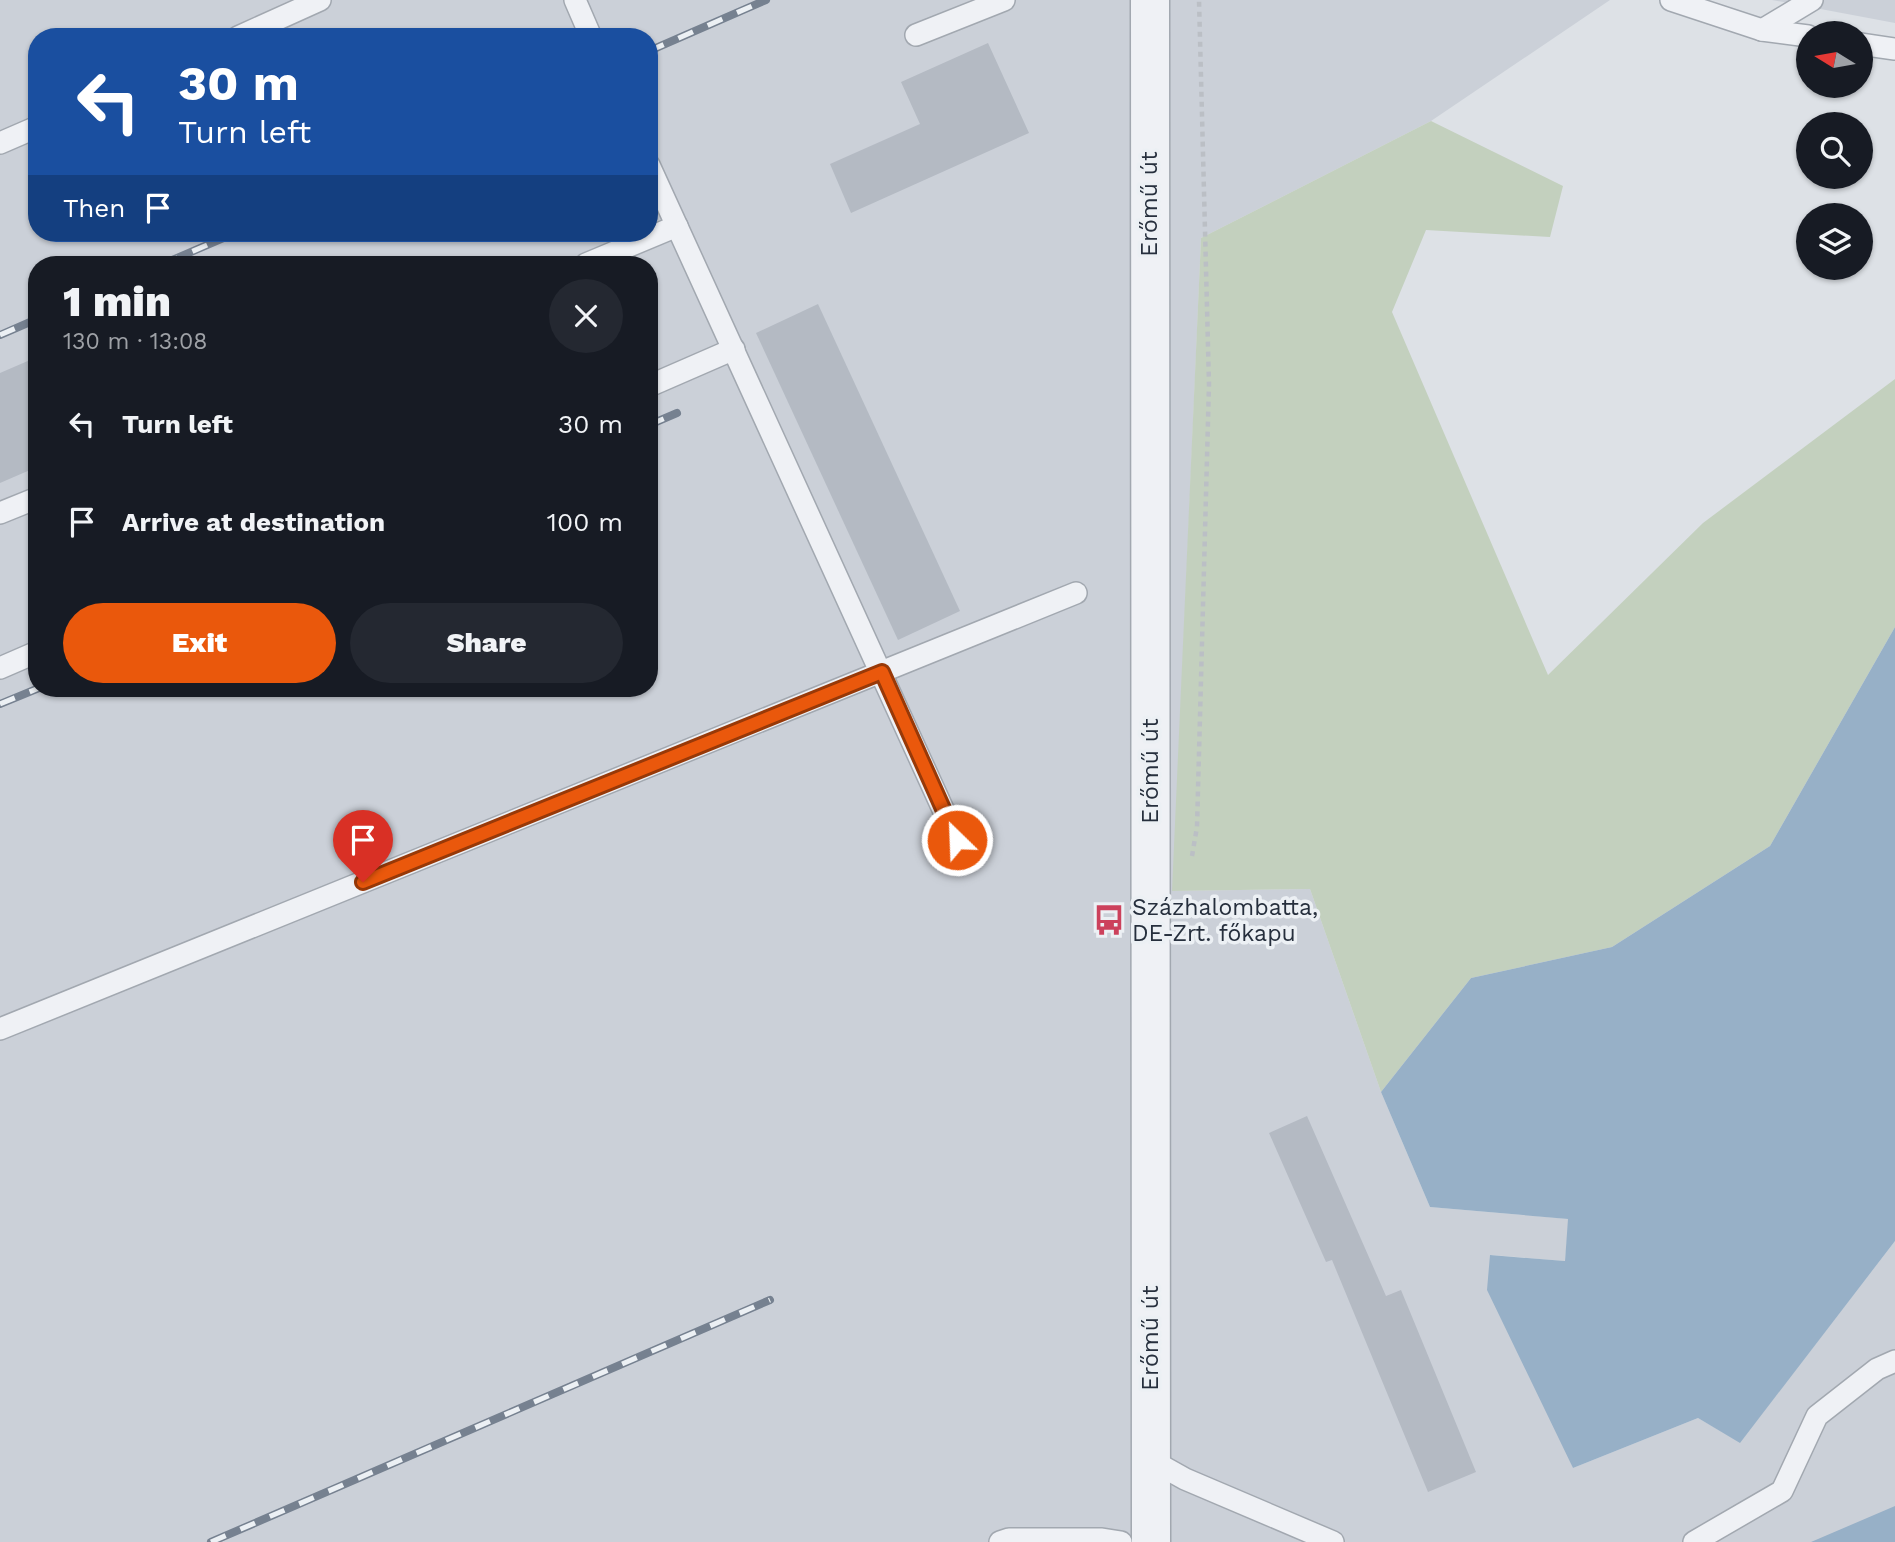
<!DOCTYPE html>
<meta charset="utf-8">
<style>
body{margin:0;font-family:"Work Sans",sans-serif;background:#242831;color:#f1f3f6;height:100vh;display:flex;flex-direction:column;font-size:26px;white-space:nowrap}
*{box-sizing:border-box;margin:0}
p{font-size:23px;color:#9ea1a6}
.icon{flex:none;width:38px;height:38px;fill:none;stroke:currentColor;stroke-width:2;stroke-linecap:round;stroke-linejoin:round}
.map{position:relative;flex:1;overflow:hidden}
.details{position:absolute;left:28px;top:256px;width:630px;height:441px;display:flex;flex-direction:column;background:#171b24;border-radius:28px;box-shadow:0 2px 5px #0004}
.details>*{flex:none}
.hud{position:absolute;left:28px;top:28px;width:630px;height:214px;border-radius:28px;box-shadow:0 2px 5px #0004;background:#1a4fa0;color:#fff;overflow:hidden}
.needle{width:46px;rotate:281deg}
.controls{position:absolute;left:1796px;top:21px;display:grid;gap:14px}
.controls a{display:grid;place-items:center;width:77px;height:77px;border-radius:50%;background:#171b24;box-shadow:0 2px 5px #0004;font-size:35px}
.pin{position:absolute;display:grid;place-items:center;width:60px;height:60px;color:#fff;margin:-72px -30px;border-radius:50% 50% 50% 0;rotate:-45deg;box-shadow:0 0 7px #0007}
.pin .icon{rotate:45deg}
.me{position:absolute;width:77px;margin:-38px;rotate:336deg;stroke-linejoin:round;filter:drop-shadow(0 0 5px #0008)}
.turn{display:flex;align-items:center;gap:24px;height:147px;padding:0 35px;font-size:32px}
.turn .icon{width:91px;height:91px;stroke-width:2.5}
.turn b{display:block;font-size:49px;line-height:60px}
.then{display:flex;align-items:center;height:66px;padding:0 35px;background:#0003;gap:14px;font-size:26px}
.round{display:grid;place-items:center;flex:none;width:74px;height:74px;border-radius:37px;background:#242831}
.summary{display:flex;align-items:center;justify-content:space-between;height:119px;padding:0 35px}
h1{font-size:42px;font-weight:800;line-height:52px}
.button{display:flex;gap:14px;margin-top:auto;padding:14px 35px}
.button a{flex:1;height:80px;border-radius:42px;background:#ea580c;color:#fff;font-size:28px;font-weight:800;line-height:80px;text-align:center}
.button a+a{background:#242831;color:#f1f3f6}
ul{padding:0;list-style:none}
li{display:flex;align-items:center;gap:21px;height:98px;padding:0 35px}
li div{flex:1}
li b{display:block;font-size:26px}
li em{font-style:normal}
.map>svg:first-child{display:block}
</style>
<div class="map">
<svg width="1895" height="1542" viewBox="0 0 1895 1542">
<rect width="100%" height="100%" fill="#dde1e6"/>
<g fill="#cbd0d8" fill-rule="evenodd">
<path d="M0,0H1610L1431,121L1201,238L1173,891L1310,889L1381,1092L1430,1207L1569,1219L1565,1261L1491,1255L1573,1468L1698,1418L1740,1442L1895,1241V1542H0ZM37,37H649V233H37ZM37,264H649V688H37Z"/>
<path d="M1772,0H1895V23Z"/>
</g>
<path fill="#c3d0be" d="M1431,121L1563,186L1550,237L1426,230L1392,312L1548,675L1703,523L1895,379V627L1770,846L1612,947L1471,978L1381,1092L1310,889L1172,891L1201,238Z"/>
<g fill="#97b0c7">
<path d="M1895,627V1241L1740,1443L1698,1418L1573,1468L1487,1290L1490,1255L1565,1261L1568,1219L1430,1207L1381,1092L1471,978L1612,947L1770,846Z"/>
<path d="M1895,1505V1542H1811L1895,1506Z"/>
</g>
<g fill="#b4bac3">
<path d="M988,43L1029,133L851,213L830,164L920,124L901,82Z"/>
<path d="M818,304L960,611L898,640L756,333Z"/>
<path d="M37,357V467L0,483V373Z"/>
<path d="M1307,1116L1386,1296L1401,1290L1476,1472L1428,1492L1332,1260L1326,1262L1269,1133Z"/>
</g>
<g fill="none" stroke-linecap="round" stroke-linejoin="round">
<defs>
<g id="service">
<path d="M575,0L591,37"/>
<path d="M1671,0L1762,30L1808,36"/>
<path d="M1762,30L1812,0"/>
<path d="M916,35L1004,0"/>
<path d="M238,37L320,0"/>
<path d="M1860,44L1895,49"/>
<path d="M0,143L37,127"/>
<path d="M649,165L957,840"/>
<path d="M586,264L677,226"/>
<path d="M649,386L734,349"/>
<path d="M0,513L37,498"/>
<path d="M0,668L37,652"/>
<path d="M0,1029L1076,593"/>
<path d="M1151,1460L1185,1479L1333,1542"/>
<path d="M1000,1542L1009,1539H1102L1121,1542"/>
<path d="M1694,1542L1782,1491L1817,1416L1877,1369L1895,1361"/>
</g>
<path id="tertiary" d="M1150,0L1151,1542"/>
</defs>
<use href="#service" stroke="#a2a8b0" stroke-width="24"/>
<use href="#tertiary" stroke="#a2a8b0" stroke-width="41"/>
<path stroke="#bbbfc5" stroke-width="4.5" stroke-dasharray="5 5" stroke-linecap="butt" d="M1192,856L1197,827L1209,384L1199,0"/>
<use href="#service" stroke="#eff1f5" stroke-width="21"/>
<use href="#tertiary" stroke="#eff1f5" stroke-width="38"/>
<defs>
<g id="rail">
<path d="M649,51L766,0"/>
<path d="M163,264L235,233"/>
<path d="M0,335L37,319"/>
<path d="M649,425L677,413"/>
<path d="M0,704L39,688"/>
<path d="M211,1542L770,1300"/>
</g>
</defs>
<use href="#rail" stroke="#768190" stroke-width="8"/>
<use href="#rail" stroke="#ecf0f4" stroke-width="5" stroke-dasharray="16" stroke-linecap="butt"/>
</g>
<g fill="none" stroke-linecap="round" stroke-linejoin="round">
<defs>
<path id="route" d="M363,882L882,672L957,840"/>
</defs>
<use href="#route" stroke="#983908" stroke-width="18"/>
<use href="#route" stroke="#ea580c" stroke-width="12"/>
</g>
<defs>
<symbol id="bus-bare" viewBox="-9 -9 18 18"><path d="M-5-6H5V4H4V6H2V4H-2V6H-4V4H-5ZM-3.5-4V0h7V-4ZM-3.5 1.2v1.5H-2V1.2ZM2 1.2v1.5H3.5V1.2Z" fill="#cc415c" stroke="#ecf0f4" stroke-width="2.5" paint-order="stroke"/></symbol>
</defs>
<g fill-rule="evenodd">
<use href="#bus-bare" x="1087" y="898" width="44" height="44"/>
</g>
<g text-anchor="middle" stroke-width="7" stroke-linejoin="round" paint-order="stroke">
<g font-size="23" fill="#262f3d" stroke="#ecf0f4">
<text transform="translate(1149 204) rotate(-90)" y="8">Erőmű út</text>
<text transform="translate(1150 771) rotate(-90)" y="8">Erőmű út</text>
<text transform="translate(1150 1338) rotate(-90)" y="8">Erőmű út</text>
</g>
<g font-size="23" fill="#262f3d" stroke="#ecf0f4" text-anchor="start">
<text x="1132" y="915">Százhalombatta,<tspan x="1132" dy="26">DE-Zrt. főkapu</tspan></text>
</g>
</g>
</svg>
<div class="controls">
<a><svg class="needle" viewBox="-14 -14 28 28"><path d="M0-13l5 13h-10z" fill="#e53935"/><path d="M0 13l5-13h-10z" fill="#9ea1a6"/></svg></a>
<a><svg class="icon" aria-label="search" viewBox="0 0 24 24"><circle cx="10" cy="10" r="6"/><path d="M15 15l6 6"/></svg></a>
<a><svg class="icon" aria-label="layers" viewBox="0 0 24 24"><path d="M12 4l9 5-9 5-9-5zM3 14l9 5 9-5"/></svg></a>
</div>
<div class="pin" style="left:363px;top:882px;background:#d93025"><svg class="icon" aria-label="arrive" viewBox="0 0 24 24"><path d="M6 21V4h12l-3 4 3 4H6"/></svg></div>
<svg class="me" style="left:957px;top:840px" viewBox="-20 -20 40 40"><circle r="17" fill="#ea580c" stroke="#fff" stroke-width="3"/><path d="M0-11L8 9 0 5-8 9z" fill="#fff"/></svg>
<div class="hud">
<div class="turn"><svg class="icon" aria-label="left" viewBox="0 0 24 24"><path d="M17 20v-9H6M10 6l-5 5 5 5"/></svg><div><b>30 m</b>Turn left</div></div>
<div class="then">Then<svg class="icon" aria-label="arrive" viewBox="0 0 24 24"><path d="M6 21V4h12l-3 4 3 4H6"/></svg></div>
</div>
<section class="details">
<div class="summary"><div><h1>1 min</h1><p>130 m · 13:08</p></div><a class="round"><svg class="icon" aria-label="close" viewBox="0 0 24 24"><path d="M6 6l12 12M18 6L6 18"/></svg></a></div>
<ul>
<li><svg class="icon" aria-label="left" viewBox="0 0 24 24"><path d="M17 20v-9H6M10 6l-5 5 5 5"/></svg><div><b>Turn left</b></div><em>30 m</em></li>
<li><svg class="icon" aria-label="arrive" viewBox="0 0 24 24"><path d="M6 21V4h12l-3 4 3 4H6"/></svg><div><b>Arrive at destination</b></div><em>100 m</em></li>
</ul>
<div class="button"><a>Exit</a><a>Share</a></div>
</section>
</div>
